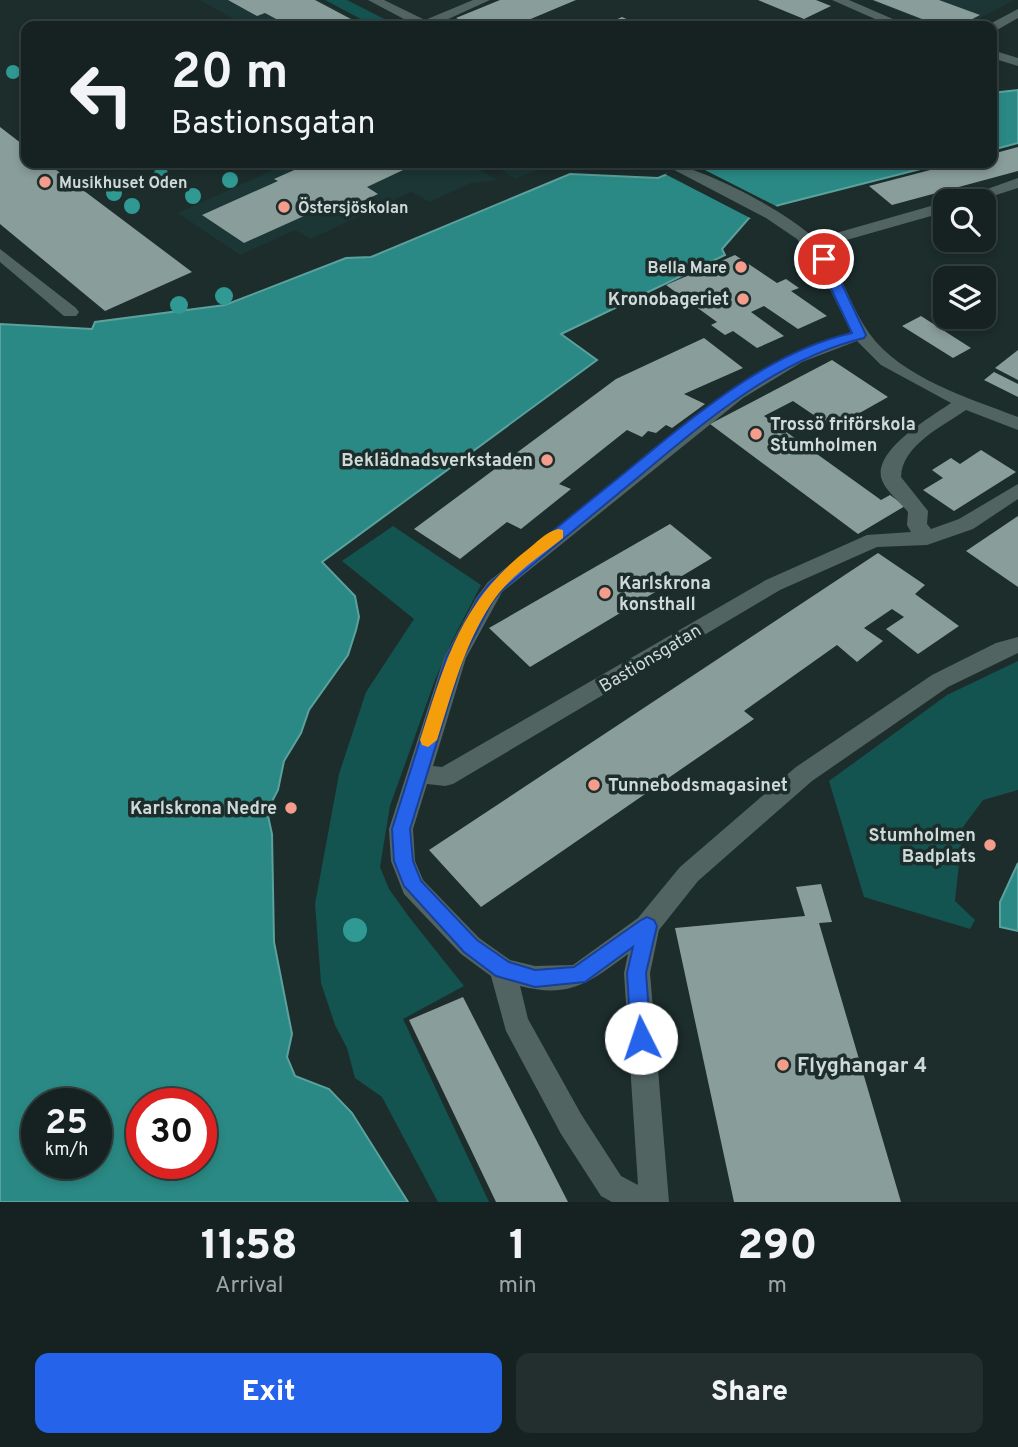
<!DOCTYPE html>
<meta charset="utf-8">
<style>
body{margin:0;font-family:Overpass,sans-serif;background:#222f2e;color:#f1f3f6;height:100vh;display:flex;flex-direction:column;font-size:26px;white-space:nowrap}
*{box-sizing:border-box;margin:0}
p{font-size:23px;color:#9da4a5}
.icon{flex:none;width:38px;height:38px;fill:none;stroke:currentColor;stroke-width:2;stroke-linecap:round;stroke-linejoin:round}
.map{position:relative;height:1202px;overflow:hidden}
.drawer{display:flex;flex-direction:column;background:#152221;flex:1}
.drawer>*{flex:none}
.banner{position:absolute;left:21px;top:21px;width:976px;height:147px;border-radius:14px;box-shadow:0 4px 10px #0003,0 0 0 2px #343f3f;background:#152221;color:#f1f3f6;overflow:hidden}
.tools{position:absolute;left:933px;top:189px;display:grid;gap:14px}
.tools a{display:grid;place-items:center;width:63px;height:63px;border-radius:14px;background:#152221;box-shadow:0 4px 10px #0003,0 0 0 2px #343f3f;font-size:35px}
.speed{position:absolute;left:21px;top:1088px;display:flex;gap:14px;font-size:35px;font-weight:700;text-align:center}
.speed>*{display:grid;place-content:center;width:91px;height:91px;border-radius:50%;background:#152221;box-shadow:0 4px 10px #0003,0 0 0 2px #343f3f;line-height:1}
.speed small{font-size:18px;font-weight:400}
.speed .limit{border:10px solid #d22;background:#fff;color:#111}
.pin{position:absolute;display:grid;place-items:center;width:60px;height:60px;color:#fff;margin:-30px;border:4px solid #fff;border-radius:50%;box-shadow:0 2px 7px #0007}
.me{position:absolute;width:77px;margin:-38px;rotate:356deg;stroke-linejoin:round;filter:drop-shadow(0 0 5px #0008)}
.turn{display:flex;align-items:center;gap:24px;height:147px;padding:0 35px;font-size:32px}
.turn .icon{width:91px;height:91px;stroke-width:2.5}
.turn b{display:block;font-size:49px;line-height:60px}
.eta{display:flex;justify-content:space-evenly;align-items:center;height:119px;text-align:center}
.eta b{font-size:42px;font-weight:800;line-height:49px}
.button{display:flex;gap:14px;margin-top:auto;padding:14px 35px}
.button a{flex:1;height:80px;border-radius:14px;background:#2563eb;color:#fff;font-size:28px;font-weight:800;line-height:80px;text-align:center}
.button a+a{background:#222f2e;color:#f1f3f6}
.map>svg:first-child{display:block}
</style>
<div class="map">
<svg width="1018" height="1202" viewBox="0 0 1018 1202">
<rect width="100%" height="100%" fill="#1c2d2c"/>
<g fill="#1b3634">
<path d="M200,0H318L367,26H246Z"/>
<path d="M870,0H1015L965,26H936Z"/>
<path d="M289,163H467L498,180L471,183L430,202L411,192L311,239L295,230L240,255L178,213Z"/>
<path d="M488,163H561L515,178Z"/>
</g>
<g fill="#135350">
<path d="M325,0H347L398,26H374Z"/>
<path d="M393,526L481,585L452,641L435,680L390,806L380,867L389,889L409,917L464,986L403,1019L489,1202H438L382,1097L355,1078L347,1048L335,1025L321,983L315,904L339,774L366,692L414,619L342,561Z"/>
<path d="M1018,661V790L983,800L963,827L955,901L975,920L970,929L864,897L829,781L947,695Z"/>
</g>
<g fill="#2a8984" stroke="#5ba19d" stroke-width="2" fill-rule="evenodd">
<path d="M1018,90V143L992,150V93Z"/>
<path d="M694,163H944L779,205L749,218L722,249L725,255L561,334L597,360L322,562L355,596L359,617L356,630L348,655L309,710L301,733L284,761L278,790L267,811L272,834L274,942L292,1034L287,1057L295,1076L329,1089L352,1113L408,1202H0V324L92,329L95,322L225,305L346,258L371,257L570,174L658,178ZM37,1104H96V1164H37ZM142,1104H201V1164H142Z"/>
<path d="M1018,863V931L1000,927V902Z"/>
</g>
<path fill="#1c2d2c" d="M687,163H691L780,208L754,220L665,174Z"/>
<g fill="#899d9b">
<path d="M228,0H315L364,26H289L265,13L257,16Z"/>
<path d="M500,0H576L514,26H473L456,18Z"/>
<path d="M758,0H816L831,6L804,19Z"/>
<path d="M873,0H939L980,15L959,26H940Z"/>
<path d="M622,17L642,26H602Z"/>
<path d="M0,127L26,147V163H47L192,272L105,311L0,224Z"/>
<path d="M1018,147V171L892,205L869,186L957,163H992V154Z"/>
<path d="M310,163H418L367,187L378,194L335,214L324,207L244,243L202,215L278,181L274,179Z"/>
<path d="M735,255L777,283L786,279L799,288L791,291L827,316L798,329L764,306L751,312L784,336L757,348L733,331L725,335L711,325L717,322L666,285Z"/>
<path d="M921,316L971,348L953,358L902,326Z"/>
<path d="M704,338L743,368L684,394L705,404L672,428L666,425L656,433L648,431L642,437L627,430L559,484L571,489L521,529L507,522L460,559L414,529L616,379Z"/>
<path d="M1018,350V380L995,368Z"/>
<path d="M832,360L888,397L833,428L793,401L764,416L881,500L890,495L905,506L858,534L710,424Z"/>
<path d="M994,372L1018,384V397L984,380Z"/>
<path d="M981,450L1016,472L954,511L923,490L943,478L932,470L951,458L960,464Z"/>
<path d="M1018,516V587L966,551Z"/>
<path d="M670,524L712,558L530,667L489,628Z"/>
<path d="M878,553L925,585L915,594L959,626L918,654L886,629L904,617L892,609L864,628L883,641L857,662L837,645L744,711L754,719L481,907L429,850Z"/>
<path d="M821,884L832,922L819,923L901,1202H734L675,928L805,916L796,887Z"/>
<path d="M463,997L568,1202H496L409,1020Z"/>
</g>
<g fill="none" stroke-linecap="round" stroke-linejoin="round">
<g fill="#516462" fill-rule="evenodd">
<path d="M368,0H384L425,20L473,0H490L433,26H417Z"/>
<path d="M832,0H849L909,26H891Z"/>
<path d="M1018,9V18L997,30L986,26Z"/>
<path d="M992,50L1018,58V66L992,58Z"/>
<path d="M661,163C697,163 789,213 815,239L945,202V212L822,247C842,273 850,306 869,333C901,378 969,398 1018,417V430L966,410C943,426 902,445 901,477L928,511L927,524L931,529L959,519L1018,484V499L973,529L927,545L877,547L780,590L453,784L445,786L427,784L413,829L415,861L423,880L479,938L510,960L535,966L573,965L638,918L680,867L796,767L932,675L996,643L1018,637V653L948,687L812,781L698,881L659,930L650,973L669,1202H612L601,1196L561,1134L506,1031L491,976L461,954L404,894L391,861L389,829L444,658L476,598L488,582L730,390L789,355L851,332L820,269L797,239L766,218ZM857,341L881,365L951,403C931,417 876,448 881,477C884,490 900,502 908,512L907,525L911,532L867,535L766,580L442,767L433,766L466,658L502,592L743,398L802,362ZM628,954L624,973L638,1185L621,1176L581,1114L528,1019L520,986C570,999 590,982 628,954Z"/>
<path d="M1018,178V188L977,201H954Z"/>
<path d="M0,249L76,308L79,312L76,316H64L0,262Z"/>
</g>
</g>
<g fill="#309994">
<circle cx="13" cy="72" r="7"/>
<circle cx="161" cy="176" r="8"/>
<circle cx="230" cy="180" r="8"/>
<circle cx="114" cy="193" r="8"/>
<circle cx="193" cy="196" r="8"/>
<circle cx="132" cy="206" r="8"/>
<circle cx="224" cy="296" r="9"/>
<circle cx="179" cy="305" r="9"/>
<circle cx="355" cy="930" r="12"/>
</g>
<path fill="#2563eb" stroke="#184099" stroke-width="2" d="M824,255L830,259L866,335L864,338C777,359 704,422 636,479C591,516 546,553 501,591L492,602L463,658L410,829L413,861L421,881L477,940L509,962L535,970L574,967L641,920L647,917L654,920L657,926L646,973L651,1038L648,1045L641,1048L634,1045L631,1038L627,973L633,947L585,982L535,987L496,976L464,952L404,886L394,861L392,829L446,658L478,598L490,583C535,545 581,508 627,471C693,417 767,352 852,333L817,259Z"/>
<path fill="#f59e0b" d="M558,529L563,530V538C539,557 508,577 491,604C464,645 452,693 437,740L428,747L422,745L420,740C445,663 460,602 527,550C536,543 546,532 558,529Z"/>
<g fill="#f49d8c" stroke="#1c2d2c" stroke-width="2.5">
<circle cx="45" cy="182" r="7"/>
<circle cx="284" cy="207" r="7"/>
<circle cx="741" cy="267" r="7"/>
<circle cx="743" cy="299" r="7"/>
<circle cx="756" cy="434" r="7"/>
<circle cx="547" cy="460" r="7"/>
<circle cx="605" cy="593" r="7"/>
<circle cx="594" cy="785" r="7"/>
<circle cx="291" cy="808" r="7"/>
<circle cx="990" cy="845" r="7"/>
<circle cx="783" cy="1065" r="7"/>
</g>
<g text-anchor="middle" stroke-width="7" stroke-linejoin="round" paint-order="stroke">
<g font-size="16" font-weight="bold" fill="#ced9d8" stroke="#1c2d2c" text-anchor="start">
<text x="59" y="188">Musikhuset Oden</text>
<text x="298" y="213">Östersjöskolan</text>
<text x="727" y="273" text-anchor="end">Bella Mare</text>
</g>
<g font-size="18" font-weight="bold" fill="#ced9d8" stroke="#1c2d2c" text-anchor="end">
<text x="729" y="305">Kronobageriet</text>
<text x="770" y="430" text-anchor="start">Trossö friförskola<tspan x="770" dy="21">Stumholmen</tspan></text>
<text x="533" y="466">Beklädnadsverkstaden</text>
<text x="619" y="589" text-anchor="start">Karlskrona<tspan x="619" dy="21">konsthall</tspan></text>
<text x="608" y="791" text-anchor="start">Tunnebodsmagasinet</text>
<text x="277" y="814">Karlskrona Nedre</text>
<text x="976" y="841">Stumholmen<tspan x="976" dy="21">Badplats</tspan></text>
</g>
<g font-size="18" fill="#ced9d8" stroke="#1c2d2c">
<text transform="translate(650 658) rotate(-31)" y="6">Bastionsgatan</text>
</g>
<g font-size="21" font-weight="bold" fill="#ced9d8" stroke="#1c2d2c" text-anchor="start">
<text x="797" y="1072">Flyghangar 4</text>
</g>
</g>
</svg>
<div class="tools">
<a><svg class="icon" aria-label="search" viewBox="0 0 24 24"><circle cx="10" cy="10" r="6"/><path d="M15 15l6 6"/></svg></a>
<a><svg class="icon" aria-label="layers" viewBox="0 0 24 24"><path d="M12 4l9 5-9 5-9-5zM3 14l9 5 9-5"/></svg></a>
</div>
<div class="speed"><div>25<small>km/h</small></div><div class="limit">30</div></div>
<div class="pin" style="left:824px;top:259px;background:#d93025"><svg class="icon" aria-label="arrive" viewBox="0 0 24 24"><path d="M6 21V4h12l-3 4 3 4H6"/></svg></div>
<svg class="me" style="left:641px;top:1038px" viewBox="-20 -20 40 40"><circle r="19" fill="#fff"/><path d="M0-13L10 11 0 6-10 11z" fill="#2563eb"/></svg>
<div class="banner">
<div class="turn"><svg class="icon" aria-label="left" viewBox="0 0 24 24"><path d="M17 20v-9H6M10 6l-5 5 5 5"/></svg><div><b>20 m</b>Bastionsgatan</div></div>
</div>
</div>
<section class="drawer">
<div class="eta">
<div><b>11:58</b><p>Arrival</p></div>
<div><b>1</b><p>min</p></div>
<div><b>290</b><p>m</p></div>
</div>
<div class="button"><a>Exit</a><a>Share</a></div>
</section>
